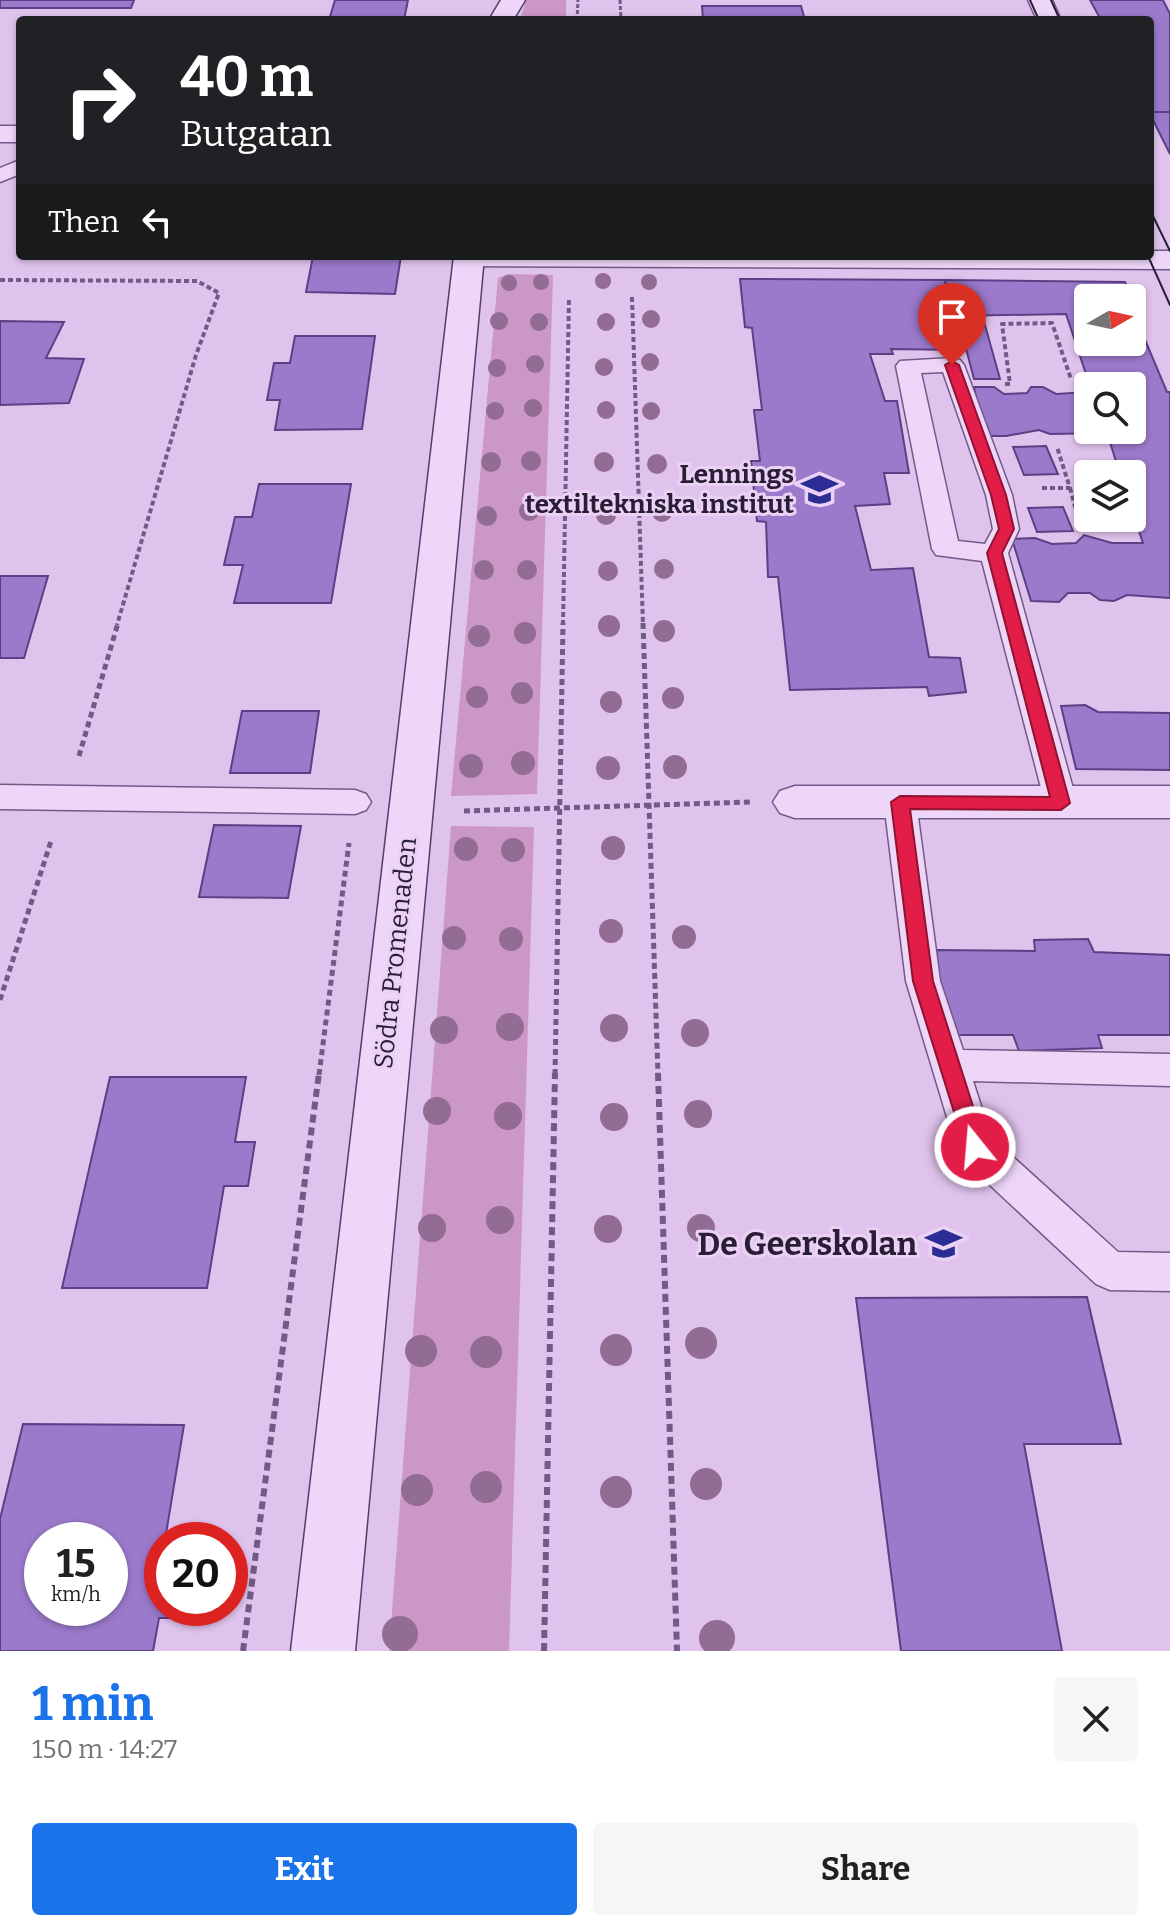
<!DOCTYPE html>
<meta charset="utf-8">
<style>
body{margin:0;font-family:Bitter,serif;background:#f6f6f6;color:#202124;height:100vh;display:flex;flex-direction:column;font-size:30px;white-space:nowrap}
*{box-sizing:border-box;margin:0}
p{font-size:26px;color:#757577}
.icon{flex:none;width:44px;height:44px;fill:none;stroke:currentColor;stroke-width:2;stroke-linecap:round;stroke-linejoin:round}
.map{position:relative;height:1651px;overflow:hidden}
.sheet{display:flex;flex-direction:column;background:#fff;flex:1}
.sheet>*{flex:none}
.top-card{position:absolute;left:16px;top:16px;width:1138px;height:244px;border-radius:8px;box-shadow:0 2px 6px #0004;background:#202124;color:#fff;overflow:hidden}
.needle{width:52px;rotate:81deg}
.buttons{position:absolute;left:1074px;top:284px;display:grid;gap:16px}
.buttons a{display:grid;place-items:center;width:72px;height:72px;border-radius:8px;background:#fff;box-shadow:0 2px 6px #0004;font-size:40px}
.speed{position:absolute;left:24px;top:1522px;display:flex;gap:16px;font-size:40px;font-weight:700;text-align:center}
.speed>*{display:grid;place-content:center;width:104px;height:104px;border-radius:50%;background:#fff;box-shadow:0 2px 6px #0004;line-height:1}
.speed small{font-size:20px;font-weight:400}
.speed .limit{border:12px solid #d22;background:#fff;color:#111}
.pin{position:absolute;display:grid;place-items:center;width:68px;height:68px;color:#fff;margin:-82px -34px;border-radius:50% 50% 50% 0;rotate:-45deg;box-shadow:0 0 8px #0007}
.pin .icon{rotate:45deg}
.me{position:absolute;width:88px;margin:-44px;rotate:343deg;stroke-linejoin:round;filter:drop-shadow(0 0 6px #0008)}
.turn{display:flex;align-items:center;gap:28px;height:168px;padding:0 32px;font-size:36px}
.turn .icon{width:104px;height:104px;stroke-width:2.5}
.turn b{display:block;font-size:56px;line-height:68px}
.then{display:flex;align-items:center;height:76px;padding:0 32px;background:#0003;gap:16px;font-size:30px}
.round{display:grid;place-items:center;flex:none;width:84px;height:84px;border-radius:8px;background:#f6f6f6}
.head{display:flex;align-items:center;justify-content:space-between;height:136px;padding:0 32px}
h1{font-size:48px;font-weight:700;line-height:60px;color:#1a73e8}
.primary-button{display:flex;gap:16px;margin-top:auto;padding:16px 32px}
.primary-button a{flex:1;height:92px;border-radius:8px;background:#1a73e8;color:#fff;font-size:32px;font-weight:700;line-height:92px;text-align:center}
.primary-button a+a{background:#f6f6f6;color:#202124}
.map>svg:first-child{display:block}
</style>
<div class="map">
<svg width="1170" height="1651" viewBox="0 0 1170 1651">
<rect width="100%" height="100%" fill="#e0c3ed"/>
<g fill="#cb97c6">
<path d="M526,0H566V20H520Z"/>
<path d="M508,274L553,275L537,794L451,796L498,278Z"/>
<path d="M451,826L534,827L509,1651H389Z"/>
</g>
<g fill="#9b79cb" stroke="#5b4086" stroke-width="2" fill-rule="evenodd">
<path d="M0,0H134L131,8H0Z"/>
<path d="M335,0H408L404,20H329Z"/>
<path d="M1090,0H1163L1170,14V112H1150V20H1101Z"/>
<path d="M702,6H801L805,20H703Z"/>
<path d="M1150,112H1170V154L1150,114Z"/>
<path d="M313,256H401L395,294L306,292Z"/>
<path d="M740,279L945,280L961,350L891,349L893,354H870L885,401H897L909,473H884L890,504L855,506L871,570L913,568L929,657L960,658L966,692L929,696L927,687L790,690L778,577H768L766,522L757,521L751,461H760L754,410H762L752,328L745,327Z"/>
<path d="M945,280L1125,282L1130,291L1128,298H1088V342H1132V309L1167,392H1170V598L1127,595L1114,601L1100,600L1090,593H1068L1059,602L1031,601L1012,539L1035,538L1052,544L1076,543L1084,535L1112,543H1143L1132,511V474H1120L1107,433L1050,434L1039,430L1006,436H984L974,387H994L1004,394L1027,393L1031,387H1043L1056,394L1088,392V430H1132V386H1090L1066,314L953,316Z"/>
<path d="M958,318H983L1000,379H974Z"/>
<path d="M0,321L64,322L46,358L84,359L69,403L0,405Z"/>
<path d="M295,336H375L362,429L275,430L280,400H267L274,363H290Z"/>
<path d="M1046,446L1058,474L1024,475L1013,447Z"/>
<path d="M259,484H351L331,603H234L243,565H224L235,517H252Z"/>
<path d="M1063,507L1073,531L1037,532L1028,508Z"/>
<path d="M0,576H48L24,658H0Z"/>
<path d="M1085,705L1098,712L1170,713V770L1076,769L1061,706Z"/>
<path d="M242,711H319L310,773H230Z"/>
<path d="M214,825L301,826L288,898L199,897Z"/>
<path d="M1088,939L1094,952L1170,955V1035H1098L1102,1048L1019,1051L1013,1035H943L936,950L1035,951L1034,940Z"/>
<path d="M110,1077H246L235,1142H255L248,1186H224L207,1288H62Z"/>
<path d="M1087,1297L1121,1444H1024L1062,1651H901L856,1298Z"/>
<path d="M23,1424L184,1425L165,1540H162V1608H183L182,1618H159L153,1651H0V1519ZM42,1540H110V1608H42Z"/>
</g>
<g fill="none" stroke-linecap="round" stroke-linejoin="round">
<defs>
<g id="service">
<path d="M20,160V174L0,182V168Z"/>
<path d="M952,358L960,360L964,365L1012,495L1019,529L1008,553L1077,803L1072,811L1061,815L1050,811L1045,803L982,561L936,555L932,549L896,366L900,361ZM943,372L986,495L993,529L985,544L958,541L921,373Z"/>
<path d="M0,785L355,790L366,794L371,802L366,810L355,814L0,809Z"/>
<path d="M900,790L911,794L916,802L940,981L963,1050L1170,1054V1086L973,1081L991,1137L1118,1252L1170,1253V1291L1110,1290L1096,1284L962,1159L956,1147L906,981L884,802L889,794Z"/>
</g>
<g id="minor">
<path d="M1028,0H1052L1061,20H1037Z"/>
<rect x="0" y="126" width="20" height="16"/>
<path d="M1150,251H1170V269L469,266L458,263L454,257L1150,256Z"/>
<path d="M795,786H1170V818H795L780,813L773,802L780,791Z"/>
</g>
<g id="secondary">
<path d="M501,0H525L513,20H489Z"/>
<path d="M454,256H484L355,1651H291Z"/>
</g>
</defs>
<use href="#service" stroke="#725a87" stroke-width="3"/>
<use href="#minor" stroke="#725a87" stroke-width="3"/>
<use href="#secondary" stroke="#533d69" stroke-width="3"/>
<g stroke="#725a87" stroke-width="3" stroke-dasharray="4 2" stroke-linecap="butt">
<path d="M620,0L621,20"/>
<path d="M577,20L578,0"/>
</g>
<g stroke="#725a87" stroke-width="4" stroke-dasharray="5 3" stroke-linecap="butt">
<path d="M0,280L197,281L219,293L196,355L117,625"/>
<path d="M632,297L643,625"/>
<path d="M1005,384H1010L1002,324L1052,323L1071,379"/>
<path d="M1042,488H1070L1057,447"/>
<path d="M1070,488L1080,525"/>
<path d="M563,625L569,297"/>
</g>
<g stroke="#725a87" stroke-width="5" stroke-dasharray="6 4" stroke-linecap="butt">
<path d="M643,623L658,1075"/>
<path d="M79,756L118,623"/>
<path d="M464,811L750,802"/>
<path d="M0,1000L51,841"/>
<path d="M319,1075L349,843"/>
<path d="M555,1075L563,623"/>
</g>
<g stroke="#725a87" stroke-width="6" stroke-dasharray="8 5" stroke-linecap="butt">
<path d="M658,1073L677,1651"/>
<path d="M243,1651L319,1073"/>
<path d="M544,1651L555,1073"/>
</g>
<use href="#service" fill="#eed6f8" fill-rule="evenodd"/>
<use href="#minor" fill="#eed6f8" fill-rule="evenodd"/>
<use href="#secondary" fill="#eed6f8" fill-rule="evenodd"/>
<g stroke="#2a1e37" stroke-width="2">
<path d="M1030,0L1039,20"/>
<path d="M1051,0L1060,20"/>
<path d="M1150,210L1170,251"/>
<path d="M1148,256L1170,305"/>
</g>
</g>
<g fill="#926c92">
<circle cx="603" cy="281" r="8"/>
<circle cx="541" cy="282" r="8"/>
<circle cx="649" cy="282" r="8"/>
<circle cx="509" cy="283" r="8"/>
<circle cx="651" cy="319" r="9"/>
<circle cx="499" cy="321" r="9"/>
<circle cx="539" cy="322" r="9"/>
<circle cx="606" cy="322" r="9"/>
<circle cx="650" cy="362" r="9"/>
<circle cx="535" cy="364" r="9"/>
<circle cx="604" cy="367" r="9"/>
<circle cx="497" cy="368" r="9"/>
<circle cx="533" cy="408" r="9"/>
<circle cx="606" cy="410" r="9"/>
<circle cx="495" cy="411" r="9"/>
<circle cx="651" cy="411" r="9"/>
<circle cx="531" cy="461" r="10"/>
<circle cx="491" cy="462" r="10"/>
<circle cx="604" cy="462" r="10"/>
<circle cx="657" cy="464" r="10"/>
<circle cx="529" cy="511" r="10"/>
<circle cx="662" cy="512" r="10"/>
<circle cx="606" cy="515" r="10"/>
<circle cx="487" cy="516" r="10"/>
<circle cx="664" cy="569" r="10"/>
<circle cx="484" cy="570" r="10"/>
<circle cx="527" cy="570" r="10"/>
<circle cx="608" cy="571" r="10"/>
<circle cx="609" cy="626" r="11"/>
<circle cx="664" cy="631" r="11"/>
<circle cx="525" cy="633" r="11"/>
<circle cx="479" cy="636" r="11"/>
<circle cx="522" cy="693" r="11"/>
<circle cx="477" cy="697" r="11"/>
<circle cx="673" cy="698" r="11"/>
<circle cx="611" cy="702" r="11"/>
<circle cx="523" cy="763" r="12"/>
<circle cx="471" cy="766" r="12"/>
<circle cx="675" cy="767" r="12"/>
<circle cx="608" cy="768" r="12"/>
<circle cx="613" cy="848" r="12"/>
<circle cx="466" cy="849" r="12"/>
<circle cx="513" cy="850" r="12"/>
<circle cx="611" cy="931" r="12"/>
<circle cx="684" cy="937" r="12"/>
<circle cx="454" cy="938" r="12"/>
<circle cx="511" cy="939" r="12"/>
<circle cx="510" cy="1027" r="14"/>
<circle cx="614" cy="1028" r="14"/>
<circle cx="444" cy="1030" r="14"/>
<circle cx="695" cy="1033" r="14"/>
<circle cx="437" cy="1111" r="14"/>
<circle cx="698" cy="1114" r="14"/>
<circle cx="508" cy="1116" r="14"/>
<circle cx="614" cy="1117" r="14"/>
<circle cx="500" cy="1220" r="14"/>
<circle cx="432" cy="1228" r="14"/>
<circle cx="701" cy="1228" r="14"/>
<circle cx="608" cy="1229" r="14"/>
<circle cx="701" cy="1343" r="16"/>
<circle cx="616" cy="1350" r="16"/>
<circle cx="421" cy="1351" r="16"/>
<circle cx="486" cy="1352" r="16"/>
<circle cx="706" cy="1484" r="16"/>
<circle cx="486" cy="1487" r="16"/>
<circle cx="417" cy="1490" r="16"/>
<circle cx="616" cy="1492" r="16"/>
<circle cx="400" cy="1634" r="18"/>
<circle cx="717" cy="1638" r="18"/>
</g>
<path fill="#e11d48" stroke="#92132f" stroke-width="2" d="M952,361L959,365L1006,495L1014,529L1002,553L1070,803L1061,810L910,809L933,981L986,1147L983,1153L975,1156L968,1153L965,1147L913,981L891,802L900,796L1050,797L987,553L999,529L991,495L945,365Z"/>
<defs>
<symbol id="school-bare" viewBox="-9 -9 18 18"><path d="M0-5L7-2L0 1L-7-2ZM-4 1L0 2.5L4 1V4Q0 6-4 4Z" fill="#2b2d95" stroke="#ebd2f5" stroke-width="2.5" paint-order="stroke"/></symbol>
</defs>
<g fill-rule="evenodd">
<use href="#school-bare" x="794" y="464" width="51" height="51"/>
<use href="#school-bare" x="918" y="1218" width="51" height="51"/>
</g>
<g text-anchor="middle" stroke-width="6" stroke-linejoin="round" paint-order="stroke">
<g font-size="26" font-weight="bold" fill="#2a1e37" stroke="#ebd2f5" text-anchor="end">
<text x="794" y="483">Lennings<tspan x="794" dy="30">textiltekniska institut</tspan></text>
</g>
<g font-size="26" fill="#2a1e37" stroke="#ebd2f5">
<text transform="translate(395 953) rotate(-84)" y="9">Södra Promenaden</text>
</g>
<g font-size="32" font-weight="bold" fill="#2a1e37" stroke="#ebd2f5" text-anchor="end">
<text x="917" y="1255">De Geerskolan</text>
</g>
</g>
</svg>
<div class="buttons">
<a><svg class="needle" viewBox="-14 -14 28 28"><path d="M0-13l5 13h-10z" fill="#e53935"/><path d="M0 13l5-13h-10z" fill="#757577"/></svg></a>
<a><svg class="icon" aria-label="search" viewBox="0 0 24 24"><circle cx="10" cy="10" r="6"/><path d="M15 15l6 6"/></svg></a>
<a><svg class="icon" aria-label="layers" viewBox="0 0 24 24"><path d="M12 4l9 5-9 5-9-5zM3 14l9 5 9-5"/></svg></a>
</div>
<div class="speed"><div>15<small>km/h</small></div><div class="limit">20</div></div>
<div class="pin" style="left:952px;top:365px;background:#d93025"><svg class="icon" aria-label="arrive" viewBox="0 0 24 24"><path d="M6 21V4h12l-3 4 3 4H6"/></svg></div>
<svg class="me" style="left:975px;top:1147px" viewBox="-20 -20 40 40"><circle r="17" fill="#e11d48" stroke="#fff" stroke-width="3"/><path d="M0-11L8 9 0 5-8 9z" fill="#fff"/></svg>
<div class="top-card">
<div class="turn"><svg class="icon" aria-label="right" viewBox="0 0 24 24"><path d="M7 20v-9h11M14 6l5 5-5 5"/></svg><div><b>40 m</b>Butgatan</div></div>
<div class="then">Then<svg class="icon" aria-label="left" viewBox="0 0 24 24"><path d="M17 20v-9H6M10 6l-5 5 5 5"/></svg></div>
</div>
</div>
<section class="sheet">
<div class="head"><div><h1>1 min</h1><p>150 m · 14:27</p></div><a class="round"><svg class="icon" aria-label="close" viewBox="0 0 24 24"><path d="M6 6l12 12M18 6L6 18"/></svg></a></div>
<div class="primary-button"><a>Exit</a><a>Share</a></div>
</section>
